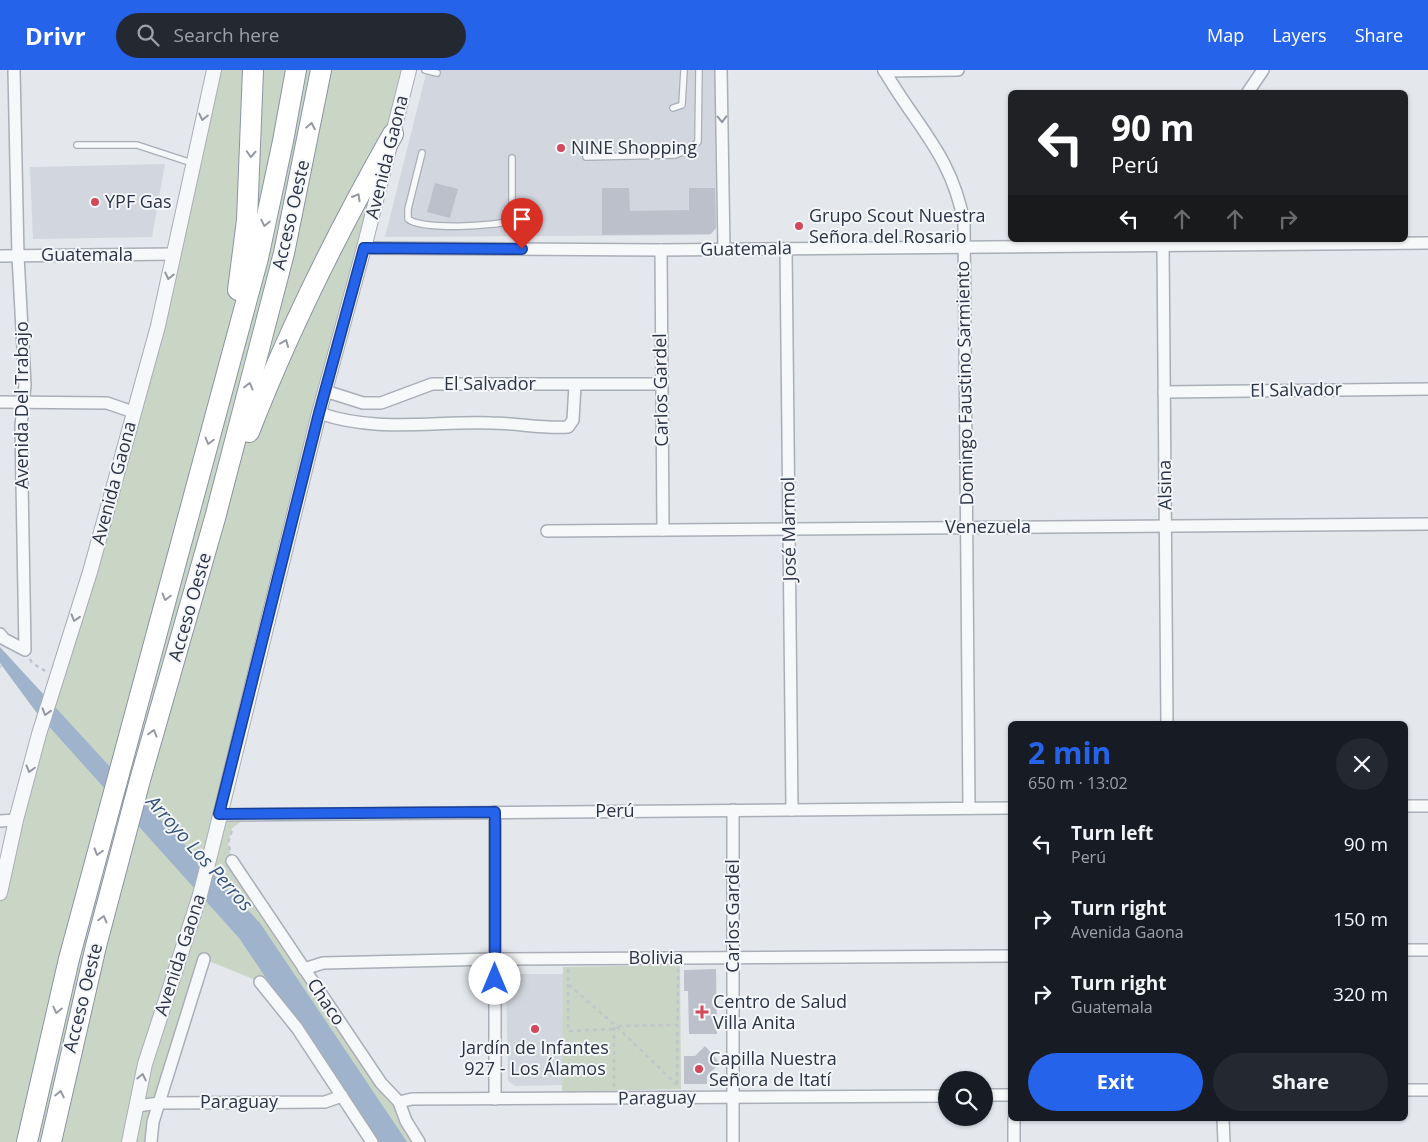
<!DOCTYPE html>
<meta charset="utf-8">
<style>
body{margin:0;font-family:"Open Sans",sans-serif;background:#242831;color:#f1f3f6;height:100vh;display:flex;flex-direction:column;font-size:19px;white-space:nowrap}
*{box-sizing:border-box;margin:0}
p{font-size:16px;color:#9ea1a6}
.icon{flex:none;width:28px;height:28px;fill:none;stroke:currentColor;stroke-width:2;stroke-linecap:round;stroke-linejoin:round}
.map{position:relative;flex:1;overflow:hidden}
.drawer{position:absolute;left:1008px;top:651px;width:400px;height:400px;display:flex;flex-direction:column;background:#171b24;border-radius:8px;box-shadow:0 1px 4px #0004}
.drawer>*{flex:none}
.guide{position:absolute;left:1008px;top:20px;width:400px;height:152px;border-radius:8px;box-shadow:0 1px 4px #0004;background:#202124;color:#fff;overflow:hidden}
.tools{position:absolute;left:938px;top:1001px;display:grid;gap:10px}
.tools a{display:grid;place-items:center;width:55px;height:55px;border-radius:50%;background:#171b24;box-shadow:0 1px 4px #0004;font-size:25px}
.pin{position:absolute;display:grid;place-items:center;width:42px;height:42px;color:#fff;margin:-51px -21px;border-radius:50% 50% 50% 0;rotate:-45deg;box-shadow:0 0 5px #0007}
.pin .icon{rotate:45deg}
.me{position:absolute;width:55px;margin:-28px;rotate:0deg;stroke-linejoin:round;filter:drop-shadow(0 0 4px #0008)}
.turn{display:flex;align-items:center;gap:18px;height:105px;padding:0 20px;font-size:22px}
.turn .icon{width:65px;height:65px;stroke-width:2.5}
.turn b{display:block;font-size:35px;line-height:42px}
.lanes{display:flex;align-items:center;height:48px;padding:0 20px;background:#0003;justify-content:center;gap:25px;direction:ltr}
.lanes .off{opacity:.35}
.round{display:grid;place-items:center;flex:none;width:52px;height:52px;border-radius:26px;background:#242831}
.overview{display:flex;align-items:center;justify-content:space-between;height:85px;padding:0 20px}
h1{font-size:30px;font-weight:700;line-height:38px;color:#2563eb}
.button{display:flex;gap:10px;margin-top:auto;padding:10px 20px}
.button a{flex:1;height:58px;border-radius:30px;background:#2563eb;color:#fff;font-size:20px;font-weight:700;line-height:58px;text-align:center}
.button a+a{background:#242831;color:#f1f3f6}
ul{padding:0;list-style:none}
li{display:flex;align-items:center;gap:15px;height:75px;padding:0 20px}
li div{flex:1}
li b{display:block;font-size:19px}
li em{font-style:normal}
header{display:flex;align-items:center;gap:30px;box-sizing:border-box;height:70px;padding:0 25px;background:#2563eb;color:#fff}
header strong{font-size:24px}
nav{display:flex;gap:28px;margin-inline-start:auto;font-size:18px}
.search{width:350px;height:45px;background:#242831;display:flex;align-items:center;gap:12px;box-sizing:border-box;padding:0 18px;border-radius:28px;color:#9ea1a6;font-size:19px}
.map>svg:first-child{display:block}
</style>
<header>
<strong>Drivr</strong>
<div class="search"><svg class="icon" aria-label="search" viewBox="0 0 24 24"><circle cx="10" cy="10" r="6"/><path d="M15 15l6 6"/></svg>Search here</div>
<nav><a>Map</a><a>Layers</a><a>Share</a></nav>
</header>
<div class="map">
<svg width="1428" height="1072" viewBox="0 0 1428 1072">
<rect width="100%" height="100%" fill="#e4e7ec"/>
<g fill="#d2d6de">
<path d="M427,0H715L716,157L710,165L385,167Z"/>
<path d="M165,94L152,167L33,169L30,97Z"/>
<path d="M510,904H564L562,1015L515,1016L508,1011L506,908Z"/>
</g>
<g fill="#c9d6c5">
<path d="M214,0H409L219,744H252L232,758L228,773L232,791L419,1072H372L260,912L204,889L151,1072H0V823L133,342Z"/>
<path d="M680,895L681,1019L562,1022L563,897Z"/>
</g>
<path fill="#9fb4cc" d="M0,577L113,700L260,853L407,1072H377L239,868L36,642L0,593Z"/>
<g fill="#bbc0ca">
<path d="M435,113L458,119L450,148L427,142Z"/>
<path d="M602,118H629L630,141L689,140V118H715L716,158L711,164L602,165Z"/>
<path d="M716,899L717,964H689L688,921H684V900Z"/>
<path d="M705,976L720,993L707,1006V1014H684V986H695Z"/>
</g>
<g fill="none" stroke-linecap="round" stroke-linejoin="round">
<defs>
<g id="service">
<path d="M425,0L437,3"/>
<path d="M673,38L682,35L684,0"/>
<path d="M77,75H137L192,93"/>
<path d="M422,83L408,139V149C422,160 496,157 512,150V88"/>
<path d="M586,87L675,85L690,79L698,72L699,0"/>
</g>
<g id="minor">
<path d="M721,0L724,179"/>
<path d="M884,0C916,56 952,85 964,153L969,738"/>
<path d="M884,1L958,0"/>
<path d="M1248,22L1263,0"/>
<path d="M1163,175L1167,654"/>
<path d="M364,178L661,180L1428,173"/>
<path d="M786,179L792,740"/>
<path d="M661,180L663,460"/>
<path d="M0,186L174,184"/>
<path d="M325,321L363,333H381L432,314H660"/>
<path d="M1164,322L1428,319"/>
<path d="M0,332L107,333L133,342"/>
<path d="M319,343C376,363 433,351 491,353C517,353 543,359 568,357L573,350L575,315"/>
<path d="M547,461L1428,454"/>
<path d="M0,564L4,569L25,580L21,356L25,315L18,186L14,0"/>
<path d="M1405,736H1428"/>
<path d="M219,745L1010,738"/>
<path d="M0,751L16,750"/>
<path d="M232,791L381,1013L399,1032L406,1051L419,1072"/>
<path d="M1405,880H1428"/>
<path d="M304,899L323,893L495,889L1010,886"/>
<path d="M260,912L297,958L372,1072"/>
<path d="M1405,1020H1428"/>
<path d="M984,1025H1010"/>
<path d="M495,1029V742"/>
<path d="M399,1032L412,1029L946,1026"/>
<path d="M136,1036L160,1033L325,1032L342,1026"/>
<path d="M1014,1049V1072"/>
<path d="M1223,1049L1224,1072"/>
<path d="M151,1072L153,1052L204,889"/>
<path d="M733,1072V740"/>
</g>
<g id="tertiary">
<path d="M0,823L16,750L39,664L90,502L158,256L214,0"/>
<path d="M129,1072L145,994L200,825L212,778L319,343L364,178L409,0"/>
</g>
<g id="motorway">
<path d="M238,220L247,150L253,0"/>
<path d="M249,362C289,259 338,161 393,64"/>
<path d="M27,1072L69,889L258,188L283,71L296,0"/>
<path d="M51,1072L96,876L140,710L215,448L284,183L321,0"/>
</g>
</defs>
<use href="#service" stroke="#a9aeb7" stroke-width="8"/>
<use href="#minor" stroke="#a9aeb7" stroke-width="14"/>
<use href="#tertiary" stroke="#a9aeb7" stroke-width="16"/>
<use href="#motorway" stroke="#8b94a3" stroke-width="22"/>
<g stroke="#c2c5cb" stroke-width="2.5" stroke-dasharray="4 4" stroke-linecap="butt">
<path d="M30,589L32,593L47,602"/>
<path d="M0,596L1,597"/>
<path d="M230,780L228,773L233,757"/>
<path d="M568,899V914L616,956L677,1015"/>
<path d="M568,914V961L614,959"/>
<path d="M677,1014L678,899"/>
<path d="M614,1017V959L616,956L677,955"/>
</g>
<use href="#service" stroke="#f7f8fa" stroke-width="5.5"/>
<use href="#minor" stroke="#f7f8fa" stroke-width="11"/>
<use href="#tertiary" stroke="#f7f8fa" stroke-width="14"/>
<use href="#motorway" stroke="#fff" stroke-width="20"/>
</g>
<defs><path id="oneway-chevron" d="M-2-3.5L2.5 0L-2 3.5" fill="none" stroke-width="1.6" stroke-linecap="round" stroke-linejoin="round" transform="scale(1.25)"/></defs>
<g stroke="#9196a0">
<use href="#oneway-chevron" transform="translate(203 47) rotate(103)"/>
<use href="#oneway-chevron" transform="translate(722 49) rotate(89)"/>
<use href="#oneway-chevron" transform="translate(169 206) rotate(103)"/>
<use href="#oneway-chevron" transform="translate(75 548) rotate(107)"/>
<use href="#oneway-chevron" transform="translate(46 642) rotate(107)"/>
<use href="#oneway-chevron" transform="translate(30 699) rotate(105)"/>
<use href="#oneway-chevron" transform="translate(142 1007) rotate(-77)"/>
</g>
<g stroke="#959aa2">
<use href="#oneway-chevron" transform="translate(311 56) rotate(-79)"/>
<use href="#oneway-chevron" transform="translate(251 84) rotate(93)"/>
<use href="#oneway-chevron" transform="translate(357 127) rotate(-60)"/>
<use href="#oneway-chevron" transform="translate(265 153) rotate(102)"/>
<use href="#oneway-chevron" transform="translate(285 273) rotate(-67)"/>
<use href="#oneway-chevron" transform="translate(249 316) rotate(-75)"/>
<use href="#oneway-chevron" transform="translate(209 371) rotate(105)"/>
<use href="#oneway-chevron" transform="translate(166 527) rotate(105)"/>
<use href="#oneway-chevron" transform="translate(153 663) rotate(-74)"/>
<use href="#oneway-chevron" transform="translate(98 782) rotate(106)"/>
<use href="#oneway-chevron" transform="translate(103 849) rotate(-75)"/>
<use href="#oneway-chevron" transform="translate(57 940) rotate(103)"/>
<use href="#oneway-chevron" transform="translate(60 1024) rotate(-78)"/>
</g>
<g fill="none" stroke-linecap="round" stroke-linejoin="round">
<defs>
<path id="route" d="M495,909V742L219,744L319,343L364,178L522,179"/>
</defs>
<use href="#route" stroke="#184099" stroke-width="12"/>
<use href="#route" stroke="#2563eb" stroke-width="9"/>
</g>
<g fill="#d1495b" stroke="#f4f6f9" stroke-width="2">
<circle cx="561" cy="78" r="5"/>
<circle cx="95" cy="132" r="5"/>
<circle cx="799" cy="156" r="5"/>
<path d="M699.5 934.5h5v5h5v5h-5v5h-5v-5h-5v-5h5z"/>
<circle cx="535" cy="959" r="5"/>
<circle cx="699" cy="999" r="5"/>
</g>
<g text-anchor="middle" stroke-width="4" stroke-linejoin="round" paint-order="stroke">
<g font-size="18" fill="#2b3445" stroke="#f4f6f9" text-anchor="start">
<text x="571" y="84">NINE Shopping</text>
<text x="105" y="138">YPF Gas</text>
<text x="809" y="152">Grupo Scout Nuestra<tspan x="809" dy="21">Señora del Rosario</tspan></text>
<text x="713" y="938">Centro de Salud<tspan x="713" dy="21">Villa Anita</tspan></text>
<text x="535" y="984" text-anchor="middle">Jardín de Infantes<tspan x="535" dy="21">927 - Los Álamos</tspan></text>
<text x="709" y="995">Capilla Nuestra<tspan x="709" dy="21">Señora de Itatí</tspan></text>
</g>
<g font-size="18" fill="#2b3445" stroke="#f4f6f9">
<text transform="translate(387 87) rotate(-76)" y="6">Avenida Gaona</text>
<text transform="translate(291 145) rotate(-77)" y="6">Acceso Oeste</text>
<text transform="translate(746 179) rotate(-1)" y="6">Guatemala</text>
<text x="87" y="191">Guatemala</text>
<text transform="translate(965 313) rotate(-91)" y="6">Domingo Faustino Sarmiento</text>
<text x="490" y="320">El Salvador</text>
<text transform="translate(661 320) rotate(-91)" y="6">Carlos Gardel</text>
<text transform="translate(1296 320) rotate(-1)" y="6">El Salvador</text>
<text transform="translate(22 335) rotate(-90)" y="6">Avenida Del Trabajo</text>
<text transform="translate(114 413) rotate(-75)" y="6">Avenida Gaona</text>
<text transform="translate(1165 415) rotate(-91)" y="6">Alsina</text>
<text x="988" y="463">Venezuela</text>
<text transform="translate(789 459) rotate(-91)" y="6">José Marmol</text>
<text transform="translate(190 537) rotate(-74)" y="6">Acceso Oeste</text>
<text x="615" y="747">Perú</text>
<text transform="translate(733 846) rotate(-90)" y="6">Carlos Gardel</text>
<text transform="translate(180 885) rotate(-72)" y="6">Avenida Gaona</text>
<text x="656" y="894">Bolivia</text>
<text transform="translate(83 928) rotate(-76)" y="6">Acceso Oeste</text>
<text transform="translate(326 932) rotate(56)" y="6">Chaco</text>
<text transform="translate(657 1028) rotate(-1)" y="6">Paraguay</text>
<text x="239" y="1038">Paraguay</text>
</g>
<g font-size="19" font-style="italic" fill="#34527a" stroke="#f4f6f9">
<text transform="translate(200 783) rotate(48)" y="7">Arroyo Los Perros</text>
</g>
</g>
</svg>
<div class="tools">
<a><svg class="icon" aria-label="search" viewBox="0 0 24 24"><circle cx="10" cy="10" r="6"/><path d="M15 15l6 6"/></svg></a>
</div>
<div class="pin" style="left:522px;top:179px;background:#d93025"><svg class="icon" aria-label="arrive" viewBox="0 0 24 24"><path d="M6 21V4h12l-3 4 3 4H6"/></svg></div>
<svg class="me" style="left:495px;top:909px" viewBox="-20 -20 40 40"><circle r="19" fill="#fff"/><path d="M0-13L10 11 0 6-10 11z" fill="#2563eb"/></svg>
<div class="guide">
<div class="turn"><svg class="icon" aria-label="left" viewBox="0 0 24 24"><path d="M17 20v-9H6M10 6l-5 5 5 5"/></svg><div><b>90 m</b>Perú</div></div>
<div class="lanes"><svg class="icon" aria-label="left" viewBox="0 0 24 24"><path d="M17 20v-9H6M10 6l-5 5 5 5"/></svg><svg class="icon off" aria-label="ahead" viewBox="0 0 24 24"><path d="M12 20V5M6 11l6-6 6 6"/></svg><svg class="icon off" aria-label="ahead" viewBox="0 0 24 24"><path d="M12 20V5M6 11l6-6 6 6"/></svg><svg class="icon off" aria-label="right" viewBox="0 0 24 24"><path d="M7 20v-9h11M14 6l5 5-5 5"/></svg></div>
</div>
<section class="drawer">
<div class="overview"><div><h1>2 min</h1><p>650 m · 13:02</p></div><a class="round"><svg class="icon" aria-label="close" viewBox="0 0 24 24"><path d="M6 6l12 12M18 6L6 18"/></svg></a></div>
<ul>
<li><svg class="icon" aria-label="left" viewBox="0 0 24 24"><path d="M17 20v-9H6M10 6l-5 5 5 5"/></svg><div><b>Turn left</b><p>Perú</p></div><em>90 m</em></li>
<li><svg class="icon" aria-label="right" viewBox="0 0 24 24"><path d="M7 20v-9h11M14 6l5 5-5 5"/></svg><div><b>Turn right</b><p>Avenida Gaona</p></div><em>150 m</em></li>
<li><svg class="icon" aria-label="right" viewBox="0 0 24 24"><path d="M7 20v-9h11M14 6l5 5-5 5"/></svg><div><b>Turn right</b><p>Guatemala</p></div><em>320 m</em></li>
</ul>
<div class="button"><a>Exit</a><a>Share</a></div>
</section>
</div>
